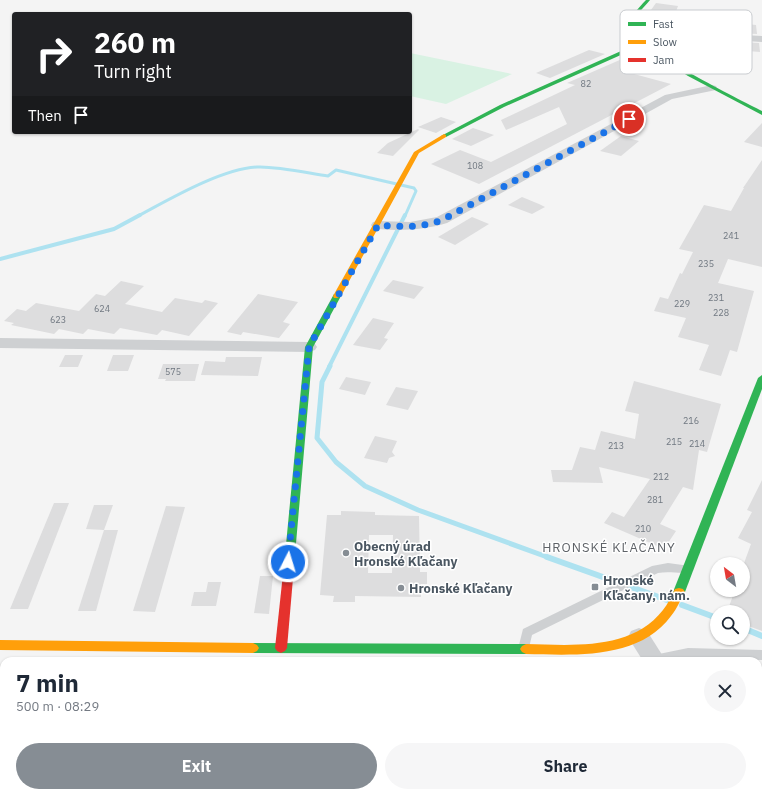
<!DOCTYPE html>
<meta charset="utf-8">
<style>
body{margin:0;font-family:"IBM Plex Sans",sans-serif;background:#f6f6f7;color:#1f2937;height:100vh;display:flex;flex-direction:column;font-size:15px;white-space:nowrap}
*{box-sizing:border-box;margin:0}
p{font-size:13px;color:#747a83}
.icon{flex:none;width:22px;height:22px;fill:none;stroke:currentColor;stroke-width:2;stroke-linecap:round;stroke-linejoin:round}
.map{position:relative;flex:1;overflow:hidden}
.side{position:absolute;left:0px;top:657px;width:762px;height:140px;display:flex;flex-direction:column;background:#fff;border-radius:12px 12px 0 0;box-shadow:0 1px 3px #0004}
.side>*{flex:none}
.guide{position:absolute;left:12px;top:12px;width:400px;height:122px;border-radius:4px;box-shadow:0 1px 3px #0004;background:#202124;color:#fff;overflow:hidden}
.needle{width:26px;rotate:329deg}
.buttons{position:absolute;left:710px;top:557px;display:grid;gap:8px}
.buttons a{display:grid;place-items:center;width:40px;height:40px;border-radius:50%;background:#fff;box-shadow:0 1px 3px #0004;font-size:20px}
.pin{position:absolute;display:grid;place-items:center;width:34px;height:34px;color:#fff;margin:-17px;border:2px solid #fff;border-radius:50%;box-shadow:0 1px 4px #0007}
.me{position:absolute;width:44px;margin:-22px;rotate:5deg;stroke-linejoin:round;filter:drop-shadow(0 0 3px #0008)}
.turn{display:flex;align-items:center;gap:14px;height:84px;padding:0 16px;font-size:18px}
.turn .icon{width:52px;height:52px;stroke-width:2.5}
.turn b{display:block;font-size:28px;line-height:34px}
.then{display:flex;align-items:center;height:38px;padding:0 16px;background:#0003;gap:8px;font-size:15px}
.round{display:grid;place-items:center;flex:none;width:42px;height:42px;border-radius:21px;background:#f6f6f7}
.head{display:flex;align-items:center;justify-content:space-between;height:68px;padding:0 16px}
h1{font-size:24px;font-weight:700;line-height:30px}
.button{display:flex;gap:8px;margin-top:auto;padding:8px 16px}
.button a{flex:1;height:46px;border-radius:24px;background:#868d94;color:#fff;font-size:16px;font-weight:700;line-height:46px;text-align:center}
.button a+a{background:#f6f6f7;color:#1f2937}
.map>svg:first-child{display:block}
</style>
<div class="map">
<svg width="762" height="797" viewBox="0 0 762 797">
<rect width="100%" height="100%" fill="#f4f4f4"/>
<path fill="#e6e5e6" d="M167,793H510V797H166Z"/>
<path fill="#d9f2e3" d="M410,53L512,74L446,104L410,96Z"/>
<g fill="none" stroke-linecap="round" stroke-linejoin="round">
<path stroke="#aee2f0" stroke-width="3" d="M138,216C170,199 221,169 257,167C276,166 308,173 328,176L336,170L414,188L416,191L405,216"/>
<g stroke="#aee2f0" stroke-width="4">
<path d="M0,259L114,229L140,215"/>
<path d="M329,367L405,215"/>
</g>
<path stroke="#aee2f0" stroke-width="5" d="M330,366L322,382L317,438L336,462L365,486L418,510L550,558"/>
<g stroke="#aee2f0" stroke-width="6">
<path d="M547,557L667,600"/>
<path d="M682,605L717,618"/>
<path d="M743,628L762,636"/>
</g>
</g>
<g fill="#ddddde" fill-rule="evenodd">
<path d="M656,3L678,6L675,14L748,20L747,24L756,25L757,34L655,29V18L646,17Z"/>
<path d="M655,37L759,43L760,52L724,49L723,45L667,42L655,40Z"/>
<path d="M589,50L605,54L550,78L536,73Z"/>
<path d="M622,59L639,64L623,71L671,84L479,184L431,164L460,150L491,162L567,124L559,107L506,130L501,120L575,85L567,83Z"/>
<path d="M441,117L456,122L436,133L418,127Z"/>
<path d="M762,123V147L744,142Z"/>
<path d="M473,128L494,135L471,146L452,139Z"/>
<path d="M418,129L419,130L393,156L377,153L388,143Z"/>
<path d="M621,136L639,141L621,156L600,151Z"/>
<path d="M762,160V267L728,259L718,283L754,291L737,352L730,350L721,376L699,370L709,345L678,337L686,318L654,311L660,297L668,299L680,273L682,274L693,252L679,249L704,205L731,211L744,188H743Z"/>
<path d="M522,197L539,204L545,207L532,214L508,205Z"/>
<path d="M472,217L489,224L455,245L438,237Z"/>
<path d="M393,280L424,287L414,299L383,291Z"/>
<path d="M121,281L144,286L125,304L162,312L175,298L202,303L205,300L218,303L189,336L162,330L157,335L120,328L114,334L88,329L83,334L59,329L54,334L11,325L14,323L4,321L17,309L26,311L36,303L79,311L96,294L105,296Z"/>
<path d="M258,294L298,302L283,322L290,324L279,338L243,332L241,335L227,332Z"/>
<path d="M373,318L394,323L384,338L388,339L380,350L353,345Z"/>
<path d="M65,355H83L78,367H59Z"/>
<path d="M113,355H134L128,371H107Z"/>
<path d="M226,357H262L258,376L201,375L205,361L225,362Z"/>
<path d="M163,364H199L195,381H165L166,379H158Z"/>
<path d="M346,377L371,382L365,395L339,389Z"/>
<path d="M634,381L721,404L707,452L699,450L693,490L683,487L660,524L676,531L664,549L604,523L612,512L624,517L650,479L599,467L603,483L553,482L551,470H572L580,447L595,450L601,431L635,439L639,414L625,411Z"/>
<path d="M396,387L418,391L408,410L386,405Z"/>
<path d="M375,436L397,441L392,452L395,456L389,458L387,463L364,458Z"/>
<path d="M762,480V631L743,624V612H727L735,590H743V566L751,544L738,538L752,512L747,510Z"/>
<path d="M54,503H69L28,609H10Z"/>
<path d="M94,505H113L104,530L86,529Z"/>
<path d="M166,506L185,507L155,612L133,611Z"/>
<path d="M341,511L375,512V515L419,516L420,572H427V584H421V597L355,596V602H333L334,596L320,595L327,515H341ZM369,535H393L392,573H368Z"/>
<path d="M104,530H118L96,611H78Z"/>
<path d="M260,576H273L269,614L254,613Z"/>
<path d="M208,582H221L216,606H191L194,592H206Z"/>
</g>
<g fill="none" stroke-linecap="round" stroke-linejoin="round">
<g fill="#ced0d2" fill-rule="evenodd">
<path d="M668,563L690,566L692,569L690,572C682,574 669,571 658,573L532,635L528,652L524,654L520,652L518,649L523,629L652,566Z"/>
<path d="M688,648L762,650V660L688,658L673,661L648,660L650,656L654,655Z"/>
</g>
<g fill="#ced0d2" fill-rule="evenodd">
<path d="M631,29L762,36V42L628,34V30Z"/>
<path d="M712,85L716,86L717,88L716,90L672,99L447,223C424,230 402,231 378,229L373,228L371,225L373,222L378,221L410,222L437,217L665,95Z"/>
<path d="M0,338L309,342L315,344L317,347L315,350L309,352L0,348Z"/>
<path d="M639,628L647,631L666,661H643L628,637L631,631Z"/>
<path d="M758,762L762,763V787L758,786Z"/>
<rect x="135" y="793" width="26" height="4"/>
<path d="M715,793H741L743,797H717Z"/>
</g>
<g fill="#30b455" fill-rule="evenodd">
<path d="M646,0H650C644,8 629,19 633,31C641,51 739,99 762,111V115L688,76L641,46L504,107L446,137L441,136L500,105L639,43C619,27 633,14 646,0Z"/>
<path d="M334,294H337L341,296L313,347L295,555L294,558L290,559L286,558L285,555L305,347Z"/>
<path d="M762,375V389L685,592L683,595L679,596L675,595L673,592L758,378Z"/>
<path d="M253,643L526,644L530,646L532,649L530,652L526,654L253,653L249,651L247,648L249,645Z"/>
</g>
<g fill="#ff9f0a" fill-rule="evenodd">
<path d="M444,134L446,135V137L419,153L341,296L337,298H334L333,296L414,152Z"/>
<path d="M679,588L683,589L685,592C680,600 677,609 671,616C639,660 574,655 526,654L522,652L520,649L522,646L526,644C572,645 631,651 663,610C668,604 671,596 675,589Z"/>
<path d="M0,640L253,643L257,645L259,648L257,651L253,653L0,650Z"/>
</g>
<path fill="#e5322d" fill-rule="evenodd" d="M290,551L294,552L295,555L287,648L285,651L281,653L277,651L275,648L285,555L286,552Z"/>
</g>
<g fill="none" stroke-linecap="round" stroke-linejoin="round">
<path stroke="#1a73e8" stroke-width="7" stroke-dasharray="0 12.6" d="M288,562L309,347L378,225C400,227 421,228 442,220L629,119"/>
</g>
<g fill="#868d94" stroke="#fff" stroke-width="1.5">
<circle cx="346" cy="553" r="4"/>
<rect x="591" y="583" width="8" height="8" rx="2"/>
<circle cx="401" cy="588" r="4"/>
</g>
<g text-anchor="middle" stroke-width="3" stroke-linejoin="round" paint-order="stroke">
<g font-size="9" fill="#707881">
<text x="586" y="87">82</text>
<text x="475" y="169">108</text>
<text x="731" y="239">241</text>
<text x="706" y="267">235</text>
<text x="716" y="301">231</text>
<text x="682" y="307">229</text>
<text x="102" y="312">624</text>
<text x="721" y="316">228</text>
<text x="58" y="323">623</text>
<text x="173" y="375">575</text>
<text x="691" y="424">216</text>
<text x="674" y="445">215</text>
<text x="697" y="447">214</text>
<text x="616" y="449">213</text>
<text x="661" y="480">212</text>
<text x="655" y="503">281</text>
<text x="643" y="532">210</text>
</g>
<g font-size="13" font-weight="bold" fill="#4a5661" stroke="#fff" text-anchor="start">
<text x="354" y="551">Obecný úrad<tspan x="354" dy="15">Hronské Kľačany</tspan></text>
<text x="603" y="585">Hronské<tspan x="603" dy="15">Kľačany, nám.</tspan></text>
<text x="409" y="593">Hronské Kľačany</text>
</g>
<g font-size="13" letter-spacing="1" fill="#5f6368" stroke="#fff">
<text x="609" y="552">HRONSKÉ KĽAČANY</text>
</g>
</g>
<rect x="620" y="10" width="132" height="64" rx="6" fill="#fff" stroke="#c9ccd0" stroke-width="1"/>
<rect x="628" y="22" width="18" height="4" fill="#30b455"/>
<rect x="628" y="40" width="18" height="4" fill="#ff9f0a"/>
<rect x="628" y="58" width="18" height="4" fill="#e5322d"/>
<g font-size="11" fill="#4a5661">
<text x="653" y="28">Fast</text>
<text x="653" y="46">Slow</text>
<text x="653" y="64">Jam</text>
</g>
</svg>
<div class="buttons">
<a><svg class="needle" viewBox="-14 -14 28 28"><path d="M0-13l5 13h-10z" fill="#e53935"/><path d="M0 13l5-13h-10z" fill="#747a83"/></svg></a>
<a><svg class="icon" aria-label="search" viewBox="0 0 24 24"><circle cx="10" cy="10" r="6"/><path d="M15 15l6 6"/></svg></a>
</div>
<div class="pin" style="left:629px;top:119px;background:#d93025"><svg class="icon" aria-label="arrive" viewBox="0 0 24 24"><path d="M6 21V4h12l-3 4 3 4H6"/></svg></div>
<svg class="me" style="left:288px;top:562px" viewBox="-20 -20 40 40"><circle r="17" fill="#1a73e8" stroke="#fff" stroke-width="3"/><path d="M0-11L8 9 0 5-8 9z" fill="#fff"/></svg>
<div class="guide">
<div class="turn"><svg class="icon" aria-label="right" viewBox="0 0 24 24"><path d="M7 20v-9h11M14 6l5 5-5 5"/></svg><div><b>260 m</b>Turn right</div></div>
<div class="then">Then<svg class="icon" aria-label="arrive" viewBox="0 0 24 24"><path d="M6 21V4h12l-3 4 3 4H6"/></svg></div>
</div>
<section class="side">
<div class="head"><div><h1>7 min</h1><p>500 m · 08:29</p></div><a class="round"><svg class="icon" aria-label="close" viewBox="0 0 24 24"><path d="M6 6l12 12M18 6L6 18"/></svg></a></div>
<div class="button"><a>Exit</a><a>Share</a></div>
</section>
</div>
